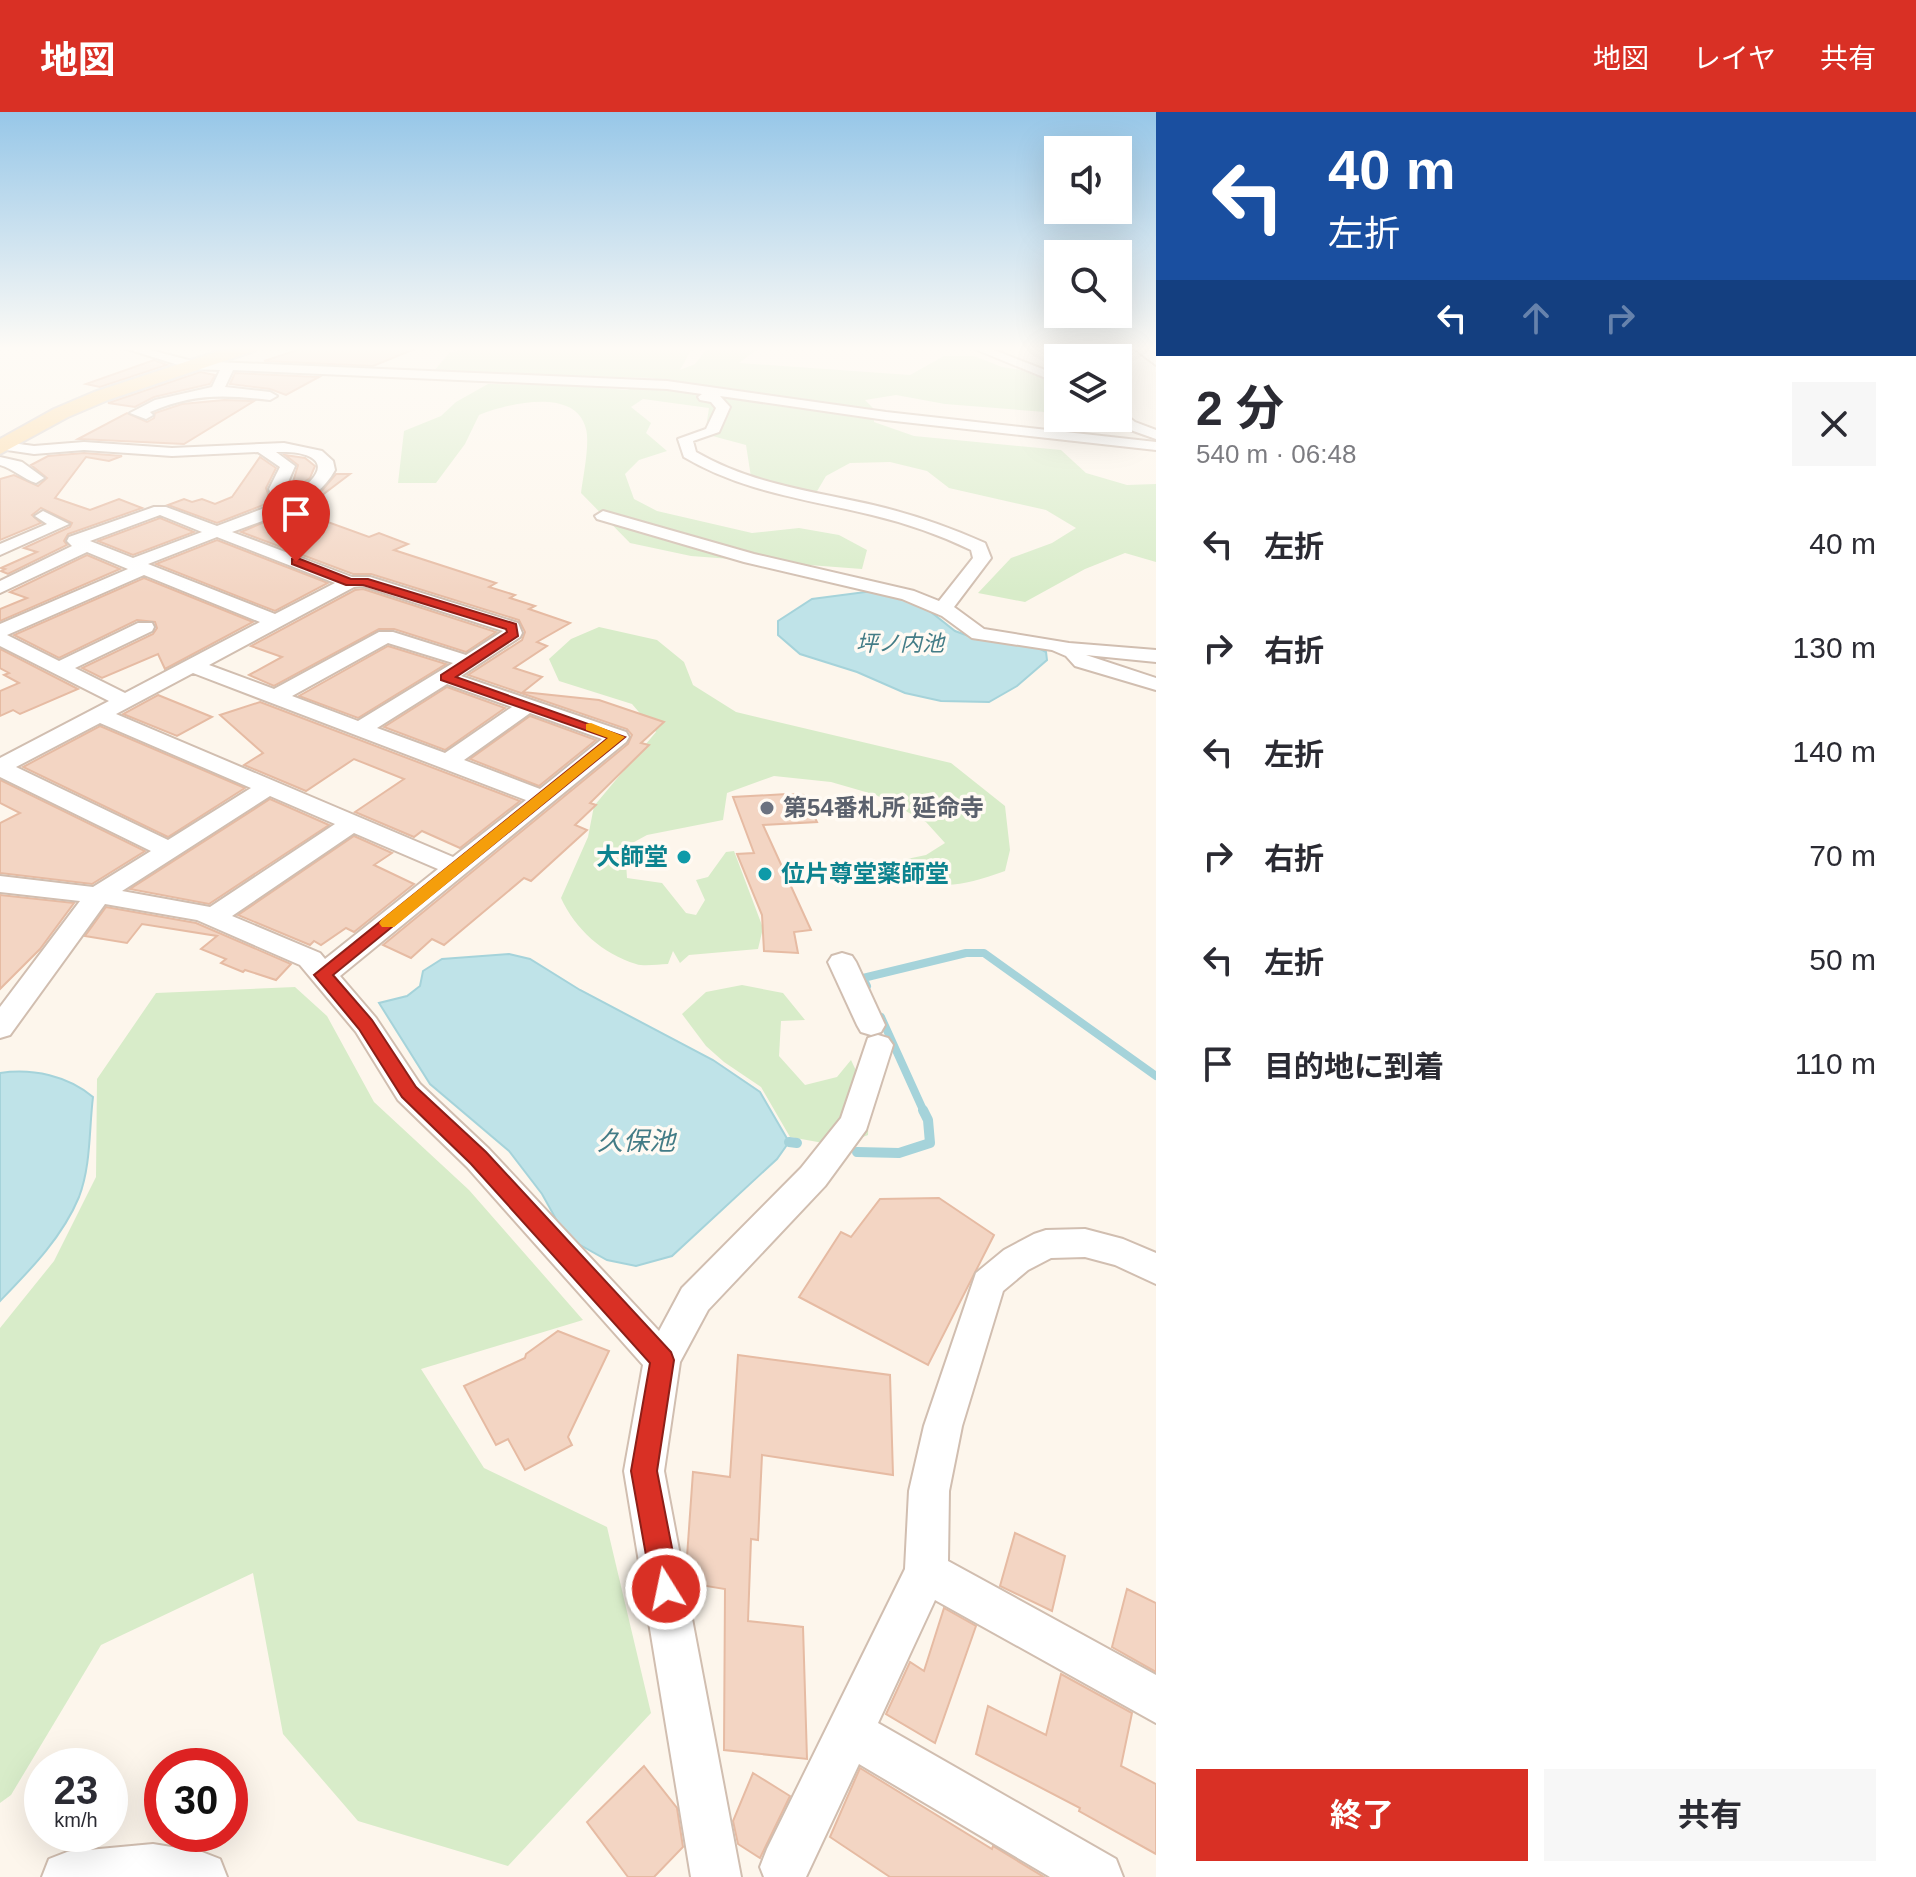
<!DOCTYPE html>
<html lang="ja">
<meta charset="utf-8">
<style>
body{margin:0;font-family:Arial,"Noto Sans JP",sans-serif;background:#f7f7f7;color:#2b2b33;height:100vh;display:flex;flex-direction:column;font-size:30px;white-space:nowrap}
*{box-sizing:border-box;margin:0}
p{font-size:26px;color:#7c7c81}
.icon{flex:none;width:44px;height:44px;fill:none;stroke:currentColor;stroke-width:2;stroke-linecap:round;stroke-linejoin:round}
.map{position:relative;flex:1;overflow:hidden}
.panel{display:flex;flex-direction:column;background:#fff;width:760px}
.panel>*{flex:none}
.top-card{background:#1a4fa0;color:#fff;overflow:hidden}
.fabs{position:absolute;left:1044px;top:24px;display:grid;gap:16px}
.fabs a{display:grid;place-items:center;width:88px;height:88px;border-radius:0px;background:#fff;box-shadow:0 8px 32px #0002;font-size:40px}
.speed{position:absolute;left:24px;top:1636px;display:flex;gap:16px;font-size:40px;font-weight:700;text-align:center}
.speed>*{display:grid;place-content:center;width:104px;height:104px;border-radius:50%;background:#fff;box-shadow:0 8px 32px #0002;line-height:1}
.speed small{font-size:20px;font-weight:400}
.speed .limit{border:12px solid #d22;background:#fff;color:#111}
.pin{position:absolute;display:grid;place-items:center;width:68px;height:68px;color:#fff;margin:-82px -34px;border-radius:50% 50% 50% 0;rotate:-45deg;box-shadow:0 0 8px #0007}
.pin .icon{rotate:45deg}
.me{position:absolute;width:88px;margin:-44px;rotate:350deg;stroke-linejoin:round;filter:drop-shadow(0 0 6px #0008)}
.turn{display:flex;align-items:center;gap:28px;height:168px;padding:0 40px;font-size:36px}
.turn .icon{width:104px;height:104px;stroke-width:2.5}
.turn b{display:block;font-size:56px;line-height:68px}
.lanes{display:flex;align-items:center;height:76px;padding:0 40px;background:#0003;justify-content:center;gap:40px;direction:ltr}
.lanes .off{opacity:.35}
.round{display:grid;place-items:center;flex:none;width:84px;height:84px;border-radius:0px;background:#f7f7f7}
.overview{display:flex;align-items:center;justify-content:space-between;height:136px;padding:0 40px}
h1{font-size:48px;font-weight:700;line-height:60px}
.primary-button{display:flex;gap:16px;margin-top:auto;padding:16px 40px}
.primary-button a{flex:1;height:92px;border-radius:0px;background:#d93025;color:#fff;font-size:32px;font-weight:700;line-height:92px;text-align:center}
.primary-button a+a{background:#f7f7f7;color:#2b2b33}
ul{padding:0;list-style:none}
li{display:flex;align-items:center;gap:24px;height:104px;padding:0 40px}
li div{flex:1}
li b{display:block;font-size:30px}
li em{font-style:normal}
header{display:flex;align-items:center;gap:48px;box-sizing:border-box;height:112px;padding:0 40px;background:#d93025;color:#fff}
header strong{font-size:38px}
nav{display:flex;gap:44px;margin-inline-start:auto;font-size:28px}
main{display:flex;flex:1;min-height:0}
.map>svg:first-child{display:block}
</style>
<header>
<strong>地図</strong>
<nav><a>地図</a><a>レイヤ</a><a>共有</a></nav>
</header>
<main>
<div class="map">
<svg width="1156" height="1765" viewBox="0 0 1156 1765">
<rect width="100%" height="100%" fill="#fdf6ec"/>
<g fill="#d8ecc9">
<path d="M484,235H693L680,258L695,252L708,235H760L739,251L910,263L944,244H974L1002,255L1041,261L1058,270V301L945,292L896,283L865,288L874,297V310L914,324L1061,338L1086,361L1127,373L1156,372V450L1125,441L1085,457L1025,490L978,481L1011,446L1052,431L1076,416L1046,398L949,376L927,359L890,350L850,351L826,364L816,381L751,365L746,333L705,322L709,296L643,287L631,295L651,311L646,321L667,339L639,348L625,362L634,387L657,399L752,421L799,416L839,423L867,438L862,457L691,444L630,431L581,381C583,365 590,332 586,317C576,274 506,292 479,303L465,332L436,371H398L404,319L441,304L456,290L488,272L562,273L627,278L655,266L433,260L450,240Z"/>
<path d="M599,515L657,528L684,550L693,573L736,600L951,651L1005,694L1010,738L1005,759C962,774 943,779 900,762L902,748L926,743L945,731L926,710L876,683L831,670L774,664L727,681L723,708L647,723L625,735L627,766L662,771L686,801L696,803L705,788L696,768L708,765L726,740L734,739L763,816L758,837L689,843L680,851L673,839L668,852C658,852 645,855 636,852C603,842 575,817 561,786L588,725L594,694L656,620L632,592L559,569L549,547L571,527Z"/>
<path d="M742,873L783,881L805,908L781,909L779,944L805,973L837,965L851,948L869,986L868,1023L840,1034L790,1025L761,975L724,950L706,934L682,902L706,880Z"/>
<path d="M295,875L327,904L374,990L469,1078L583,1208L421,1257L484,1356L607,1415L651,1601L508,1754L358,1709L283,1622L253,1461L101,1533L11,1683L0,1691V1216L54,1149L96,1065L97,967L156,881Z"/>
</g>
<g fill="#bfe3e8" stroke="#a5d3da" stroke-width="2">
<path d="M873,479L922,493L955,519L974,526L1035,534L1046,540L1047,548L1017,574L989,590L941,589L905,581L857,560L800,542L778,523V509L812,487Z"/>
<path d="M509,842L530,847L580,878L713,948L760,980L789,1030L777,1047L672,1144L636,1154L607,1148L566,1125L542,1082L509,1039L430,972L379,891L407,884L420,874L423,859L442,847Z"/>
<path d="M0,961C33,956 68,964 93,985C89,1017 91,1054 79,1085C62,1126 30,1158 0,1189Z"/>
</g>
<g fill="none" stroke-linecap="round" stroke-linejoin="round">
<g stroke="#a5d3da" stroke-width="8">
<path d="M867,874L863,866L966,841H984L1156,964"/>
<path d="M881,905L924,1000"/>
</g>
<g stroke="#a5d3da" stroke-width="10">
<path d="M789,1030L797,1031"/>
<path d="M857,1040L899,1041L930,1031L928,1008L923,998"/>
</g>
</g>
<g fill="#f3d5c3" stroke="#e6bba3" stroke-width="2">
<path d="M307,235H417V236L373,254L264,249Z"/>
<path d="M154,248L167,253L100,275L86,272Z"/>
<path d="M200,260L215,263L210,272L154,285L135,295L108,291Z"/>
<path d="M235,261L319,265L286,283L270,277L230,272Z"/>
<path d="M224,288L254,289L184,332L78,327L127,301L147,310L154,306L155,301L182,292Z"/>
<path d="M84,341L122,344L109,349L86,345L55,386L90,398L119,387L142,396L68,422L64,429L67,433L8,462L1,459L5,457L1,456L37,440L24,436L70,415L72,411L41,396L32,403L41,411L0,428V367L14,363L38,374L47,366L31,353L48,344Z"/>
<path d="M285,343L305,346L315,354L310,366L290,380L298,353Z"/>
<path d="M260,345L276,356L266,376L271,390L217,411L168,393L184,387L192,390L202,387L215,392L232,385Z"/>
<path d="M336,362H350L300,400L369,425L379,421L408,432L394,438L496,471L489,475L515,483L510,486L535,494L529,497L570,511L537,530L547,534L514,556L542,565L523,580L599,588L664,610L641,631L649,633L590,691L596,693L575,713L587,718L531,769L524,766L444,833L432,827L411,846L383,833L628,632L632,623L627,617L468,563L522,528L525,520L519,508L371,462H353L241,420L305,393L318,383Z"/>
<path d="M160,406L194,420L133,443L98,429Z"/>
<path d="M217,428L328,471L275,499L156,452Z"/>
<path d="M87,443L120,457L0,509V497L27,486L10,480Z"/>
<path d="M144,466L253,510L165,557L158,542L102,566L82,556L153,522L157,516L155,510L137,508L59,546L14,523Z"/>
<path d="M363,477L496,520L466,540L394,517H379L274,574L249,563L282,545L251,534L355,478Z"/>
<path d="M388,534L446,552L358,606L299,584Z"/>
<path d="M0,537L78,577L20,602L13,598L0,604V579L19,571L4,563L9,561L0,556Z"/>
<path d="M447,575L505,596L445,638L384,615Z"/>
<path d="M158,583L212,605L177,624L123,602Z"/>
<path d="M260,590L520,689L460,736L422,719L414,725L355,700L404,667L354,647L306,679L244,653L263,641L220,603Z"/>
<path d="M530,604L596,628L539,674L470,647Z"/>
<path d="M100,614L245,676L168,725L23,655Z"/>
<path d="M0,668L145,739L92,772L0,761V711L20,701L0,691Z"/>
<path d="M787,682L804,683L817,710L763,713L811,818L794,820L798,841L764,839L762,803L737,742L754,741L733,685Z"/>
<path d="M270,687L329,713L209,792L130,777Z"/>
<path d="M354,724L392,741L374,753L414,772L354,820L346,816L321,833L314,829L310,833L238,803Z"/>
<path d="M0,783L74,791L40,837L0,877Z"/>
<path d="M106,795L196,811L291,852L276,868L245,858L243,860L221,851L226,847L201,837L217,824L142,812L127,831L85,824Z"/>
<path d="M939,1086L994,1123L928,1253L799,1185L841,1120L851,1125L880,1087Z"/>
<path d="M558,1219L609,1239L568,1325L572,1333L525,1358L508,1327L496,1333L464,1274L525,1246L526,1242Z"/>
<path d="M738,1243L890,1263L893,1363L762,1343L758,1428L751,1427L748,1509L803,1515L807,1647L724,1638L725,1477L688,1471L686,1459L693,1360L730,1365Z"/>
<path d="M1015,1421L1065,1444L1052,1499L1000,1474Z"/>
<path d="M1127,1477L1156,1491V1560L1112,1535Z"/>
<path d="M944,1496L976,1514L935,1631L886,1602L910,1550L924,1559Z"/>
<path d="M1061,1562L1132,1601L1121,1654L1156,1672V1742L1079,1699L1080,1696L976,1642L988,1594L1046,1623Z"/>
<path d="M644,1654L677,1696L683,1735L654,1765H628L587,1710Z"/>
<path d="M860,1656L992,1737L993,1734L1044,1765H890L830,1725Z"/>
<path d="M753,1661L790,1684L760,1746L738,1732L733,1709Z"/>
</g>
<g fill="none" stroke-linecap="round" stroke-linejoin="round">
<defs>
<g id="street">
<path d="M121,235H139L192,249L667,269L886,300L1156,330V338L886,308L720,284L730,295L719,320L693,329L696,340C751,372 812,379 873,393C912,402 949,415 985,431L991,446L954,495L984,517L1069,531L1156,538V550L1086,543L1156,566V578L1075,554L1066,544L1052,538L972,526L942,504L902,487L744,450L597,407L595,404L603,399L754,442L914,479L939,489L973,446L971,438C940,423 906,411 872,403C807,387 743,380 684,345L678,327L706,317L716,296L711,290L700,288L698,285L702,282L667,277L233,258L225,275L270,280L277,284L270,288C224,283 195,281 150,300L153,303L146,307L130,301L155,288L212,275L220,258L191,257Z"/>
<path d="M970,235H986L1058,263V271Z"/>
<path d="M1132,235H1145L1156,243V253Z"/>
<path d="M1118,297L1135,310L1156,318V327L1125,316L1115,306H1118Z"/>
<path d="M4,330L34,334L84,330L172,336L284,331L322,339L333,349L335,358C315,395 268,406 232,420L352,465H370L518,511L522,521L520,525L461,564L626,620L629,625L626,630L340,864L376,906L420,972L489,1037L659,1219L682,1176L801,1056L841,1006L868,926L878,923L888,926L893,933L866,1018L825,1074L708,1198L680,1250L664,1359L741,1765H691L624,1359L643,1253L467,1055L398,988L356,920L300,853L197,808L105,792L10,923L0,926V895L80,789L0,780V764L93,775L151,739L0,665V646L109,589L0,534V512L128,457L87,440L0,481V469L72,434L67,429L69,425L154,395H166L217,414L275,392L269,377L280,355L258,340L172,344L84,338L34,342L0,337V331ZM276,340C327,338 332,361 288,385L285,377L295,354ZM160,403L202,420L133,446L90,429ZM217,425L335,471L275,502L148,452ZM144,463L260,510L125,581L75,556L152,519L154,515L152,511H138L59,549L7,523ZM363,474L503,519L466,543L393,520H379L274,577L209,553L354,475ZM388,531L453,551L358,609L292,584ZM193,561L526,688L453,745L116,602ZM447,572L512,595L445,641L377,616ZM530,601L602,627L540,677L464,648ZM100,611L251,676L168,728L16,655ZM270,684L335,712L210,795L122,779ZM354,721L438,757L325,847L320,841L232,804Z"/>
<path d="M0,345L22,350L44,366L36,371C23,367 14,357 0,353Z"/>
<path d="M43,399L69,412L0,443V432L47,412L35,404Z"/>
<path d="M842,841L852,844L856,850L885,913L881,920L871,923L861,920L857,913L828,850L832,844Z"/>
<path d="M1085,1117L1123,1127L1156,1141V1172L1115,1153L1085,1145L1051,1146L1028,1158L1003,1179L962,1314L949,1379L948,1449L1156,1563V1611L935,1488L878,1611L1116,1747L1123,1765H1050L859,1652L806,1765H764L760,1755L767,1737L905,1457L909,1379L924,1314L976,1161L1004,1138L1034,1122L1046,1118Z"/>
<path d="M153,1732L202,1740L220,1747L227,1765H42L49,1747L67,1740Z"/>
</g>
<path id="primary" d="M231,235H257L254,239L108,288L68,305L0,342V327L54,297L94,280Z"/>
</defs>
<use href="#street" stroke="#d1beb0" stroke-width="4"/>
<use href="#primary" stroke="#dad1cd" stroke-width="4"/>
<use href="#street" fill="#fff" fill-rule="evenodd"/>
<use href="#primary" fill="#fbd9a5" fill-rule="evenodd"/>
</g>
<linearGradient id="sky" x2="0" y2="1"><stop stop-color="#97c7e8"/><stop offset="0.49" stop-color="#fefbf6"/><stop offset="1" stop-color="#fefbf6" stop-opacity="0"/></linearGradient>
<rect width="1156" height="482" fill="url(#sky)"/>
<path fill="#d93025" stroke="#8d1f18" stroke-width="2" d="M292,447H300L351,467H368L516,512L518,524L456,565L625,625L333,863L372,908L416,975L486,1040L671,1240L674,1248L657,1359L680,1477L676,1487L666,1491L656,1487L652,1477L631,1359L650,1251L471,1052L402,985L359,917L314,863L608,626L441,568V563L507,520L506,517L363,473H346L292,452Z"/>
<path fill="#f59e0b" d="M591,611L625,625L394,815H382L379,811L382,807L608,626L586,618V612Z"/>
<circle fill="#6b7280" stroke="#fffaf3" stroke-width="3" cx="767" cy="696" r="8"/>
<g fill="#0f9aa8" stroke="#fffaf3" stroke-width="3">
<circle cx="684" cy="745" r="8"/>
<circle cx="765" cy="762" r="8"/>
</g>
<g text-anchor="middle" stroke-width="7" stroke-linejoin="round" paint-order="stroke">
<g font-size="22" font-style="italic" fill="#437c86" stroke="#fffaf3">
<text x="900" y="539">坪ノ内池</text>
</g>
<g font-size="24" font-weight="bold" fill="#5b616d" stroke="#fffaf3" text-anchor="start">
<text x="783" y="704">第54番札所 延命寺</text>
</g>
<g font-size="24" font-weight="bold" fill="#0d838f" stroke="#fffaf3" text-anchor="end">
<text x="668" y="753">大師堂</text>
<text x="781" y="770" text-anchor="start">位片尊堂薬師堂</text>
</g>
<g font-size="26" font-style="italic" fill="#437c86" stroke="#fffaf3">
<text x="636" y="1038">久保池</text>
</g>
</g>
</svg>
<div class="fabs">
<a><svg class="icon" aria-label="sound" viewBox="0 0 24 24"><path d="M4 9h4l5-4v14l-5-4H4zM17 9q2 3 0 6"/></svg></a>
<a><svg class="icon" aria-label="search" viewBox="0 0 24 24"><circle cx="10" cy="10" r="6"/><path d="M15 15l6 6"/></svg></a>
<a><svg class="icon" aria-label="layers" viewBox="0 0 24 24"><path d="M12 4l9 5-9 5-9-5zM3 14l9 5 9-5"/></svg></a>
</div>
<div class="speed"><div>23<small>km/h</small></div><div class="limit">30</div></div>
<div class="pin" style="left:296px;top:450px;background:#d93025"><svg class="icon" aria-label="arrive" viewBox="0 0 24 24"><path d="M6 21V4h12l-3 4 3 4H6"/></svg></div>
<svg class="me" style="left:666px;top:1477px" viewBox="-20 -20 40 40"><circle r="17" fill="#d93025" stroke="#fff" stroke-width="3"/><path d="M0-11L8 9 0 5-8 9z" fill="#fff"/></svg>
</div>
<section class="panel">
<div class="top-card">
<div class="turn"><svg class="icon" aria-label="left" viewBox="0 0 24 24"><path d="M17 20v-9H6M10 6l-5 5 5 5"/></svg><div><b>40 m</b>左折</div></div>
<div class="lanes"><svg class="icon" aria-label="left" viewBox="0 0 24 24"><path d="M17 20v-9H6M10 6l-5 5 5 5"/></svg><svg class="icon off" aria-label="ahead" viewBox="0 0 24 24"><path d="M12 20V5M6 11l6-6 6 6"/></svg><svg class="icon off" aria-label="right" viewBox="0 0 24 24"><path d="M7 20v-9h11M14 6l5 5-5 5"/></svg></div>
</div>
<div class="overview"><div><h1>2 分</h1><p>540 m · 06:48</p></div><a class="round"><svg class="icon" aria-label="close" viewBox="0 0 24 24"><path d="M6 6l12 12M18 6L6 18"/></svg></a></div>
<ul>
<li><svg class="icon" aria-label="left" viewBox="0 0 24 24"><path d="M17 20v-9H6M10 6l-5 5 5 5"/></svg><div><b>左折</b></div><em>40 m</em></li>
<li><svg class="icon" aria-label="right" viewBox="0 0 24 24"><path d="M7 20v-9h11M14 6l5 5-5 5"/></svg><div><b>右折</b></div><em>130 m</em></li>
<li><svg class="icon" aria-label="left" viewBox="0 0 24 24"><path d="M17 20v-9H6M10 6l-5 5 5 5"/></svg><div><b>左折</b></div><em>140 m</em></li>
<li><svg class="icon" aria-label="right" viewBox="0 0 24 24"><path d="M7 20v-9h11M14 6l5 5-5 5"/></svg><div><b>右折</b></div><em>70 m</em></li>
<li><svg class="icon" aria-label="left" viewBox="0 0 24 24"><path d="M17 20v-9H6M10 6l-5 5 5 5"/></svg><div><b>左折</b></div><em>50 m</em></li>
<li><svg class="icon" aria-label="arrive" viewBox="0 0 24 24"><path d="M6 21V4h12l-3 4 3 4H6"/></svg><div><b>目的地に到着</b></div><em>110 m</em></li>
</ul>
<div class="primary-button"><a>終了</a><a>共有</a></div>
</section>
</main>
